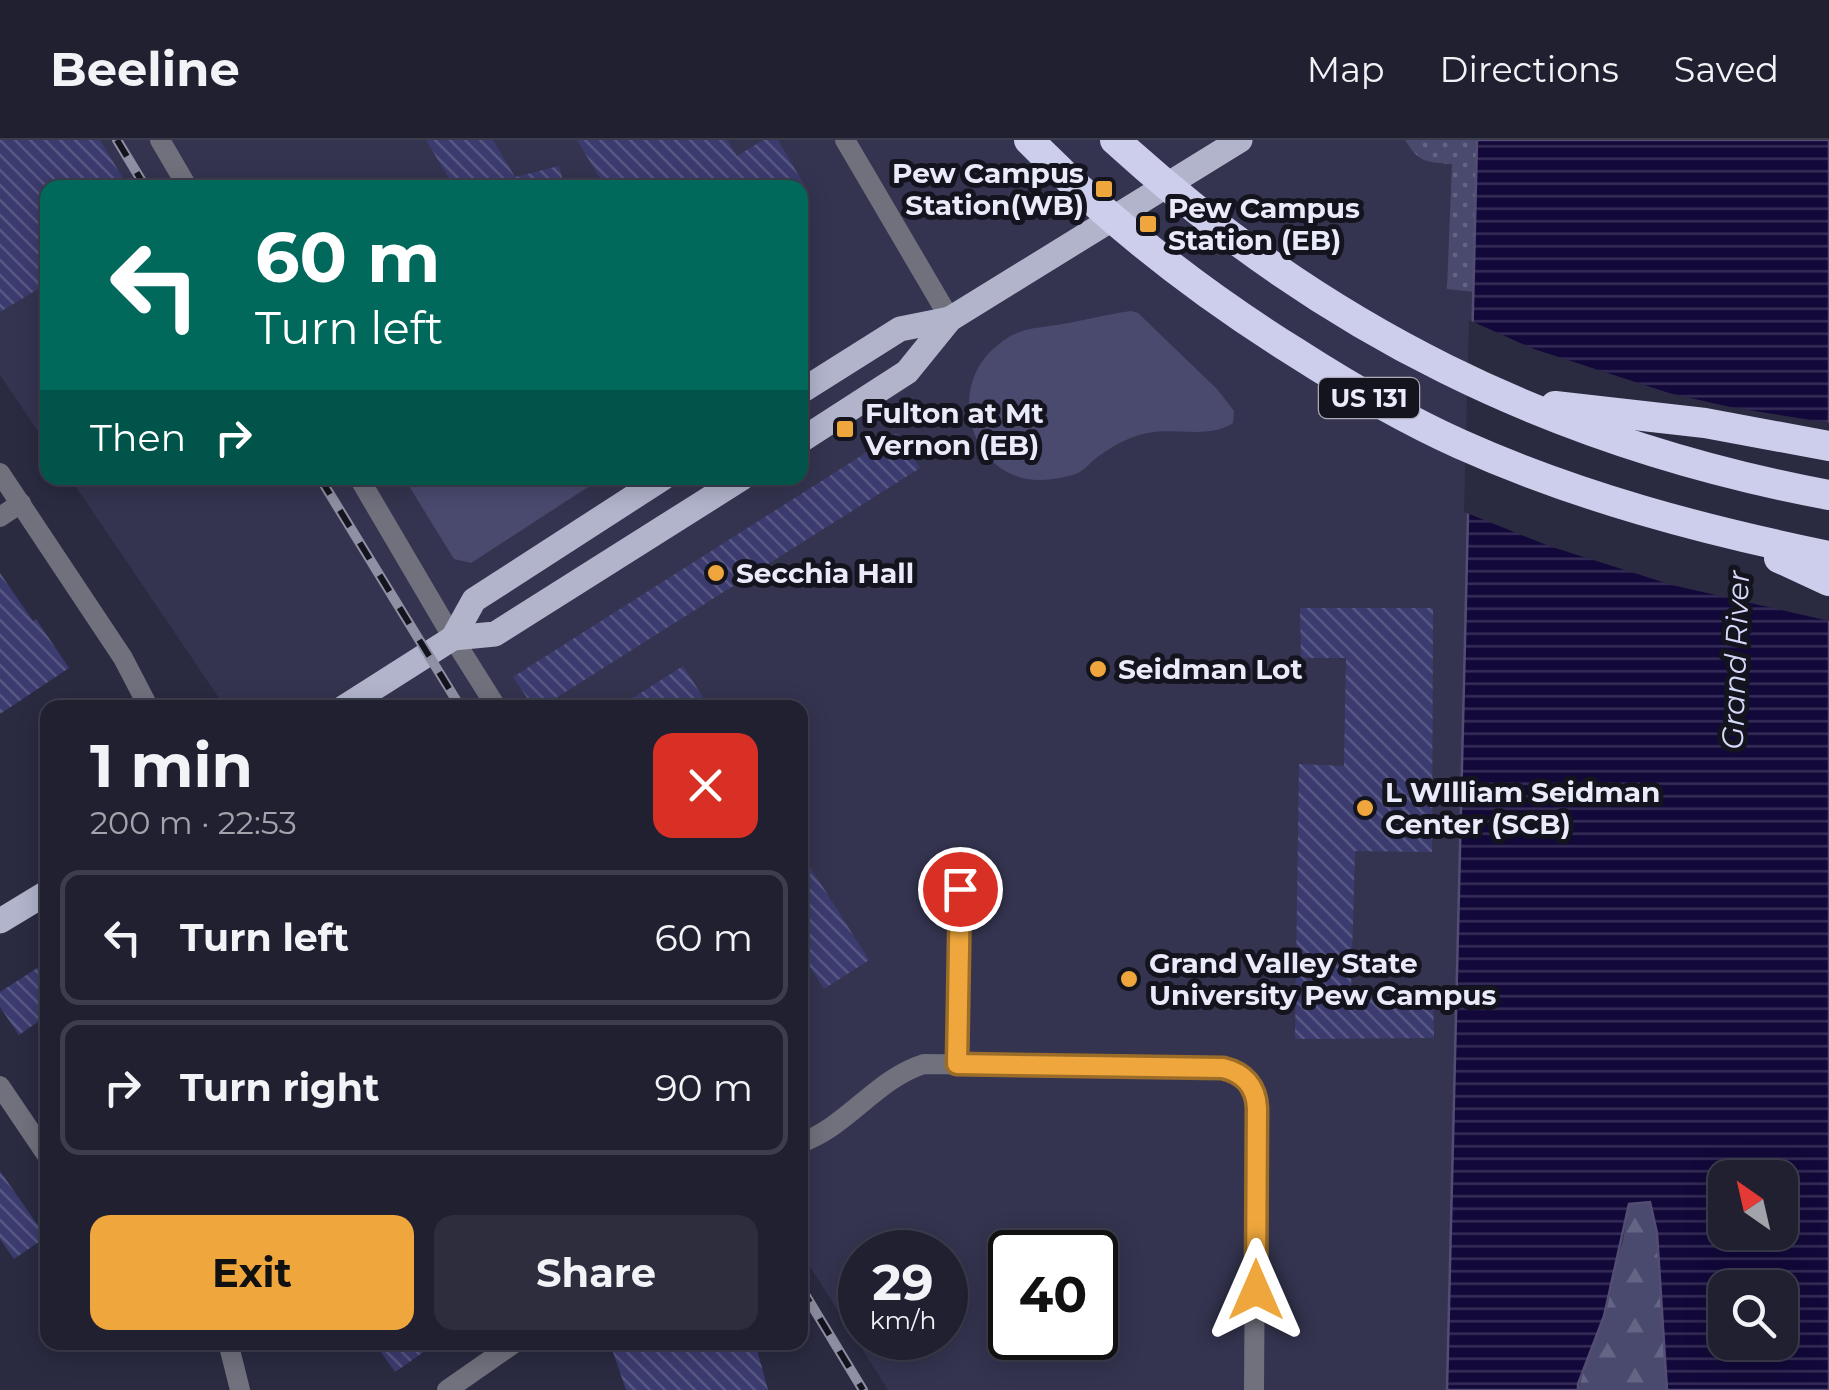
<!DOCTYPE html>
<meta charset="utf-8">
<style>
body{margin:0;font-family:Montserrat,sans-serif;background:#2d2d3d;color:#f1f3f6;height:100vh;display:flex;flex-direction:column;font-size:38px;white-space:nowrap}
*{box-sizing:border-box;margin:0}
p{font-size:32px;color:#a2a3ab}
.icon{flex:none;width:55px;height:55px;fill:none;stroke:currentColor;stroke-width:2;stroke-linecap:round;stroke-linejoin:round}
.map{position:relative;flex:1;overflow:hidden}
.drawer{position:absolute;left:40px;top:560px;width:768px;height:650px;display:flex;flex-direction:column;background:#202031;border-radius:20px;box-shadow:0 5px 25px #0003,0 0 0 2px #3d3e4d}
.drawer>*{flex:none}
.guide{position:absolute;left:40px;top:40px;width:768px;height:305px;border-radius:20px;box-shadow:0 5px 25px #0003,0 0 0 2px #3d3e4d;background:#00695c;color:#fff;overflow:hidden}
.needle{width:65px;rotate:326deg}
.fabs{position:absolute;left:1708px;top:1020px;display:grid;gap:20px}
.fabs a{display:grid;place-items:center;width:90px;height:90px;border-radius:20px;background:#202031;box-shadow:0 5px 25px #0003,0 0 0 2px #3d3e4d;font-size:50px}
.speed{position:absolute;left:838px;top:1090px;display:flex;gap:20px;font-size:50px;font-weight:700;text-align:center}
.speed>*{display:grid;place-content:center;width:130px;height:130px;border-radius:50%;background:#202031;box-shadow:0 5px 25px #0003,0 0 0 2px #3d3e4d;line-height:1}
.speed small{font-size:25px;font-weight:400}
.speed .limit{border:5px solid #111;border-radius:15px;background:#fff;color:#111}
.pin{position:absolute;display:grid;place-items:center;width:85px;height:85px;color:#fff;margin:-42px;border:5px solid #fff;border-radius:50%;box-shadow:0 2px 10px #0007}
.me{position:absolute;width:110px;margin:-55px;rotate:0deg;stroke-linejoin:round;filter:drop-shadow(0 0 8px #0008)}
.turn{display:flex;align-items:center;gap:35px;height:210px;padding:0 50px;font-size:45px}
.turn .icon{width:130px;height:130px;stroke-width:2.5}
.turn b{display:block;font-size:70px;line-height:85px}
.then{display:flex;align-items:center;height:95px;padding:0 50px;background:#0003;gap:20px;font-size:38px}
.round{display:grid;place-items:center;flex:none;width:105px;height:105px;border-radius:20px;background:#2d2d3d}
.overview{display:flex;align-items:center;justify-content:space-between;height:170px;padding:0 50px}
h1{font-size:60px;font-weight:700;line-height:75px}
.action{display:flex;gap:20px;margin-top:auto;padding:20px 50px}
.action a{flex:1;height:115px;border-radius:20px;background:#efa73d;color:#111;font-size:40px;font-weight:700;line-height:115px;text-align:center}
.action a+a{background:#2d2d3d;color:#f1f3f6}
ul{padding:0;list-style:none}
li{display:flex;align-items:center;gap:30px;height:135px;margin:0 20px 15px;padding:0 30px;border:5px solid #3d3e4d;border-radius:20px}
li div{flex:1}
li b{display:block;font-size:38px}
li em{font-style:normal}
header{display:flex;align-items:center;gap:60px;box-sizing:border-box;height:140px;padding:0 50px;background:#202031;border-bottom:2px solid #3d3e4d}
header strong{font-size:48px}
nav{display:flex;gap:55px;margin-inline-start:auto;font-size:35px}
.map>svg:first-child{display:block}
</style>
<header>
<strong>Beeline</strong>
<nav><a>Map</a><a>Directions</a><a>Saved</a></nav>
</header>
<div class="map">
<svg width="1829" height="1250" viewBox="0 0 1829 1250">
<defs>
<pattern id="forest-firs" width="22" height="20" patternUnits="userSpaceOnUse" patternTransform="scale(2.5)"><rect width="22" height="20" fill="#4a4a6f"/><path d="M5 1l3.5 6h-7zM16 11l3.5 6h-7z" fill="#646484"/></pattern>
<pattern id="park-dots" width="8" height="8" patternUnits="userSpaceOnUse" patternTransform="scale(2.5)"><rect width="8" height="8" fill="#4a4a6f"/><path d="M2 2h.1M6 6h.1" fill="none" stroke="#646484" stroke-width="1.8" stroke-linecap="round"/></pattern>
<pattern id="water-rules" width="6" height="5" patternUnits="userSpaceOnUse" patternTransform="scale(2.5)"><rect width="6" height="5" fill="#12093a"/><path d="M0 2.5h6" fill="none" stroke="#352d57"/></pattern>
<pattern id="building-back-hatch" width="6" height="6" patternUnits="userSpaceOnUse" patternTransform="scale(2.5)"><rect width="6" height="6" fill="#3c3b6f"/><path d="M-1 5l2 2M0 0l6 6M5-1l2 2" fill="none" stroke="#585884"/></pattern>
</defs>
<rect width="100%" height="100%" fill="#2a2a41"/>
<path fill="#343450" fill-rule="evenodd" d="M0,0H1477L1447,1250H888L800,1111V568L225,567L70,338H800V48H48L47,305L0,235ZM860,1112H945V1198H860ZM1010,1112H1095V1198H1010Z"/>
<g fill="#4a4a6f">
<path d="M1131,171L1138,173L1217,249L1234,271L1233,283C1208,300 1172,286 1143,294C1126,298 1110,308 1096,318C1090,323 1084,330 1078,333C1068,337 1052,340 1040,340C970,340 944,246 998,205C1004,200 1011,195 1017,193C1031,187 1048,187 1063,184C1085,180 1108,174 1131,171Z"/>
<path d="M404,338H602L471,423L454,419Z"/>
</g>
<path fill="url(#forest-firs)" d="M1650,1062L1657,1093L1667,1250H1578L1623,1100L1629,1064Z"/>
<path fill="url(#park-dots)" d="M1405,0H1477L1475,152L1447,149L1452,24C1426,22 1419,23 1405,0Z"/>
<path fill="url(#water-rules)" stroke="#534d74" stroke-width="2.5" fill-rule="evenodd" d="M1477,0H1829V1250H1667L1657,1093L1650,1062L1629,1064L1604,1176L1578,1244V1250H1447ZM1725,1038H1780V1092H1725ZM1725,1148H1780V1202H1725Z"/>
<path fill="#2a2a41" d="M1469,180L1534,209L1669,253L1730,267L1829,283V481L1672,445L1549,406L1464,372Z"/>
<g fill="url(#building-back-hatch)">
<path d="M0,0H100L129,48H48V143L0,172Z"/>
<path d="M426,0H493L515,37L559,26L565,48H455Z"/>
<path d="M577,0H727L737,16L763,0H778L806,48H606Z"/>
<path d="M897,293L920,328L540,568H534L513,537Z"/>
<path d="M0,433L33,481L36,479L69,528L0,574Z"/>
<path d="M1300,468H1433L1432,712L1355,711L1351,850L1433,851L1434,898L1295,899L1299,624L1344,626L1346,518H1301Z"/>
<path d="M683,526L710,568H617Z"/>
<path d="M800,711L869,820L824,849L800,811Z"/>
<path d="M48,821V875L19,895L0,867V852Z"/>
<path d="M0,1031L46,1097L14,1119L0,1099Z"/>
<path d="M374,1202H438L395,1232Z"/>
<path d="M645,1202H755L768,1250H626L613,1212Z"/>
</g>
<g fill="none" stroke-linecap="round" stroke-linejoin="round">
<g stroke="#70717d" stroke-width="20">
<path d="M845,0L950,179"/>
<path d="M0,377L21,363"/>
<path d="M957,923L960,749"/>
<path d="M0,946L48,1017"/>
<path d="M447,1250L516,1202"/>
</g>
<g stroke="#70717d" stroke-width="20">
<path d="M160,0L188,48"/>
<path d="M0,333L123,518L149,568"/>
<path d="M359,338L453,498L497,568"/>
<path d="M800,1003C847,987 876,939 924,924L1223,928C1241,932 1249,941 1256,958L1254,1250"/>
<path d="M228,1202L240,1250"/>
</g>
<g stroke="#b2b4cc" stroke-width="25">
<path d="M800,252L900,189L950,179"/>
<path d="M800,301L907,232L950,179L1240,0"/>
<path d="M453,498L474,460L663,338"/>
<path d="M343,568L453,498L495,494L742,338"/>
<path d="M0,781L48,752"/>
</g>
<g stroke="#cdceec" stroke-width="30">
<path d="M1029,0C1109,82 1199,152 1295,212C1348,246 1402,278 1460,304C1578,357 1703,390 1829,416"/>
<path d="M1115,0C1322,189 1552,303 1829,355"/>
<path d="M1555,266L1705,283L1829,306"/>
<path d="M1779,418L1829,441"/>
</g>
<defs>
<g id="rail">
<path d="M117,0L146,48"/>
<path d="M320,338L461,568"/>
<path d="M800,1146L863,1250"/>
</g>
</defs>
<use href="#rail" stroke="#8f90a3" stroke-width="10"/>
<use href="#rail" stroke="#14141e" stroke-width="6" stroke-dasharray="19" stroke-linecap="butt"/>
</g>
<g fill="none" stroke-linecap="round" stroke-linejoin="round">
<defs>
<path id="route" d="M960,749L957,924L1223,928C1244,933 1256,946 1257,968L1256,1150"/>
</defs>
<use href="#route" stroke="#9b6d28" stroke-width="25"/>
<use href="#route" stroke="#efa73d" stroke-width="18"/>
</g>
<g fill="#efa73d" stroke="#14141e" stroke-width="4">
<rect x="1094" y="39" width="20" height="20" rx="5"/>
<rect x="1138" y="74" width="20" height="20" rx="5"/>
<rect x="835" y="279" width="20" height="20" rx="5"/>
<circle cx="716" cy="433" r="10"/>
<circle cx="1098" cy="529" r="10"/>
<circle cx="1365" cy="668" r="10"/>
<circle cx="1129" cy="839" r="10"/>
</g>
<g text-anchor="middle" stroke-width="10" stroke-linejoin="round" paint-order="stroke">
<rect fill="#14141e" stroke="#aaaab8" stroke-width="2.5" x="1319" y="238" width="100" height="40" rx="8"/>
<g font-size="25" font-weight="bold" fill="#eaebfa">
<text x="1369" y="267">US 131</text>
</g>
<g font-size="28" font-weight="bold" fill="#eaebfa" stroke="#14141e" text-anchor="start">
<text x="1084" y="43" text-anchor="end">Pew Campus<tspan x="1084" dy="32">Station(WB)</tspan></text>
<text x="1168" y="78">Pew Campus<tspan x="1168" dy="32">Station (EB)</tspan></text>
<text x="865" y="283">Fulton at Mt<tspan x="865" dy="32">Vernon (EB)</tspan></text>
<text x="736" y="443">Secchia Hall</text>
<text x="1118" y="539">Seidman Lot</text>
<text x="1385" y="662">L WIlliam Seidman<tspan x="1385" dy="32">Center (SCB)</tspan></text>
<text x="1149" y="833">Grand Valley State<tspan x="1149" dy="32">University Pew Campus</tspan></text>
</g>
<g font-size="30" font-style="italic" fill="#d6d8fa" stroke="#14141e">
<text transform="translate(1736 520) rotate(-88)" y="10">Grand River</text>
</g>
</g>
</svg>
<div class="fabs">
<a><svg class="needle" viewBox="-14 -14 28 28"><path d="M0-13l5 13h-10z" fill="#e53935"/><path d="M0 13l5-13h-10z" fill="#a2a3ab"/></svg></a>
<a><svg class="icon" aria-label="search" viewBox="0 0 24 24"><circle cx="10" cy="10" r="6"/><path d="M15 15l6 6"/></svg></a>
</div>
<div class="speed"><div>29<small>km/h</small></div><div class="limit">40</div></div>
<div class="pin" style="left:960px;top:749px;background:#d93025"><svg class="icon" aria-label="arrive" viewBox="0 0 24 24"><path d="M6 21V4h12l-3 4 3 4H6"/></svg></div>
<svg class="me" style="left:1256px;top:1150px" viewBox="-20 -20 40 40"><path d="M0-17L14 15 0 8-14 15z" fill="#efa73d" stroke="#fff" stroke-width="4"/></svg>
<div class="guide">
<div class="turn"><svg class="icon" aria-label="left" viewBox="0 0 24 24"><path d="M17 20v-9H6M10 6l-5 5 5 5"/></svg><div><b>60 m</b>Turn left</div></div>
<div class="then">Then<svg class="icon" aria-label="right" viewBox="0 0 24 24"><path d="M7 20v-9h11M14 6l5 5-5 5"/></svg></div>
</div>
<section class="drawer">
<div class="overview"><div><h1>1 min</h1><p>200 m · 22:53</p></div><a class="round" style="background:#d93025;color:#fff"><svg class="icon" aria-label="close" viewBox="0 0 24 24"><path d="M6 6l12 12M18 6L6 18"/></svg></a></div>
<ul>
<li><svg class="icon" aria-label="left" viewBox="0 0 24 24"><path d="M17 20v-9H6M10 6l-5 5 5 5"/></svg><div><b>Turn left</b></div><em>60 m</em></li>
<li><svg class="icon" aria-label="right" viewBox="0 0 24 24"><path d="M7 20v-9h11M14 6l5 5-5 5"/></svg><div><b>Turn right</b></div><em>90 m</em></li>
</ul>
<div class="action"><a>Exit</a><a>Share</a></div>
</section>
</div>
